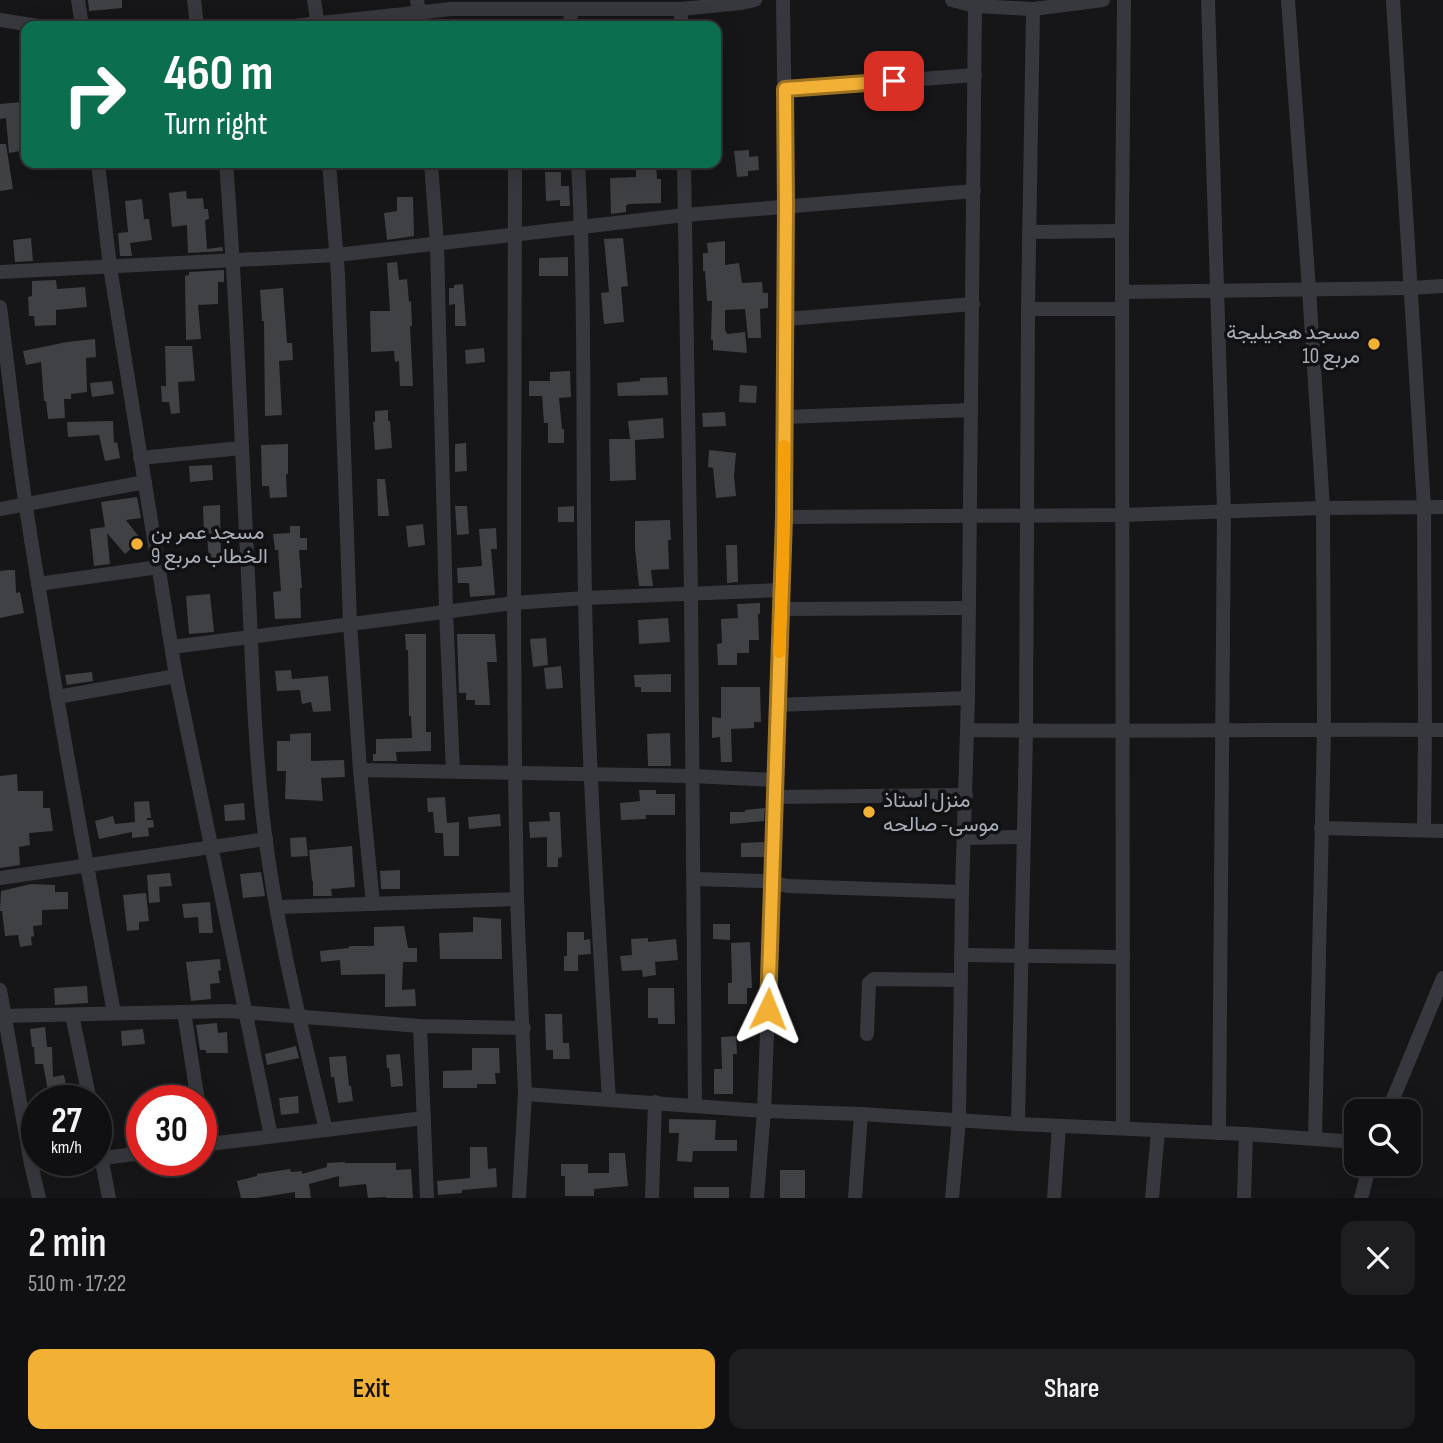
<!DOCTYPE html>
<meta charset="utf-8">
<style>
body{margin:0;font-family:"Sofia Sans Condensed",Vazirmatn,sans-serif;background:#1e1e20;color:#f1f3f6;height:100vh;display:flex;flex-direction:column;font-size:26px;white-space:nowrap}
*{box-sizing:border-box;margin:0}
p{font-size:23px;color:#9c9d9f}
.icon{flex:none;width:38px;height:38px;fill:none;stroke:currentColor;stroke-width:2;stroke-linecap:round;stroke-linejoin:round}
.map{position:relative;height:1198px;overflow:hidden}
.sheet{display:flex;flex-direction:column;background:#101012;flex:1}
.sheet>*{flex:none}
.banner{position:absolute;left:21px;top:21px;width:700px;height:147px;border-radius:14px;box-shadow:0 7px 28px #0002,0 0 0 2px #303032;background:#0b6e4f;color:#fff;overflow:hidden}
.controls{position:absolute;left:1344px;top:1099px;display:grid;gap:14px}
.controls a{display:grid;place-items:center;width:77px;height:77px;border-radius:14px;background:#101012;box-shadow:0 7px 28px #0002,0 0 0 2px #303032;font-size:35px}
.speed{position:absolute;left:21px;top:1085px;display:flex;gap:14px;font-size:35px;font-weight:700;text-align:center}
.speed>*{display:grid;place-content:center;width:91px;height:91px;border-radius:50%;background:#101012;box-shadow:0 7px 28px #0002,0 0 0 2px #303032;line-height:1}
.speed small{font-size:18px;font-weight:400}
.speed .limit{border:10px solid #d22;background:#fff;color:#111}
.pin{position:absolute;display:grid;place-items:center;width:60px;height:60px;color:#fff;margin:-30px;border-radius:14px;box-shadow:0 4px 10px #0006}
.me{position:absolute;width:77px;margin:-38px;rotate:2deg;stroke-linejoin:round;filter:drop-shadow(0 0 5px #0008)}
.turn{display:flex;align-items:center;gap:24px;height:147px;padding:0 28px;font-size:32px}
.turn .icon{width:91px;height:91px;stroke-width:2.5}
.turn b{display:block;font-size:49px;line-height:60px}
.round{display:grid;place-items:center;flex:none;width:74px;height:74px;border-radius:14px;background:#1e1e20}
.headline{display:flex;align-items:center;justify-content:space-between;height:119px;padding:0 28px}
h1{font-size:42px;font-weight:600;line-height:52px}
.cta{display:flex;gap:14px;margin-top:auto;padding:14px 28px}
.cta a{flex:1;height:80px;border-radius:14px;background:#f2b134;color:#111;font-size:28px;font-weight:600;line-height:80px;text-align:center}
.cta a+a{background:#1e1e20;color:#f1f3f6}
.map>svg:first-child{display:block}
</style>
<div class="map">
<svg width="1443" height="1198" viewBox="0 0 1443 1198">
<rect width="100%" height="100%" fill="#161618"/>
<g fill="#404145">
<path d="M88,0H122V8L89,11Z"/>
<path d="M22,102L26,150L9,153L6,118L0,119V104Z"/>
<path d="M0,144H6L13,189L0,191Z"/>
<path d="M749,150V157L758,156L759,170L748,171V176L737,177L734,151Z"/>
<path d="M636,163H656L657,179H661V203L628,204V205H626V212L611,214L610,178L636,177Z"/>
<path d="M545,172H561V186H569L570,206H560V200L546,201Z"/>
<path d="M186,191L187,199L203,198L204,209H208L209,219L205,220L207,249L222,247L223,251L188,253L187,225L172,227L169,193Z"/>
<path d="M397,197H413L414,236L387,240L384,213L397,211Z"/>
<path d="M142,199L144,219H149L152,240L130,243L132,256H120L118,233L128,232L125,201Z"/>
<path d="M31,238L33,261L15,262L13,240Z"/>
<path d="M623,238L628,286L621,287L624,322L604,324L601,293L609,292L604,239Z"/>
<path d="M725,241V265L739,263L742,283L762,282L763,293H768V308L760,309L761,338H748L745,309L725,310V331H726L727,334L745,332L747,353L713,350V340H711L712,301H707L705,271H703V253H708L707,243Z"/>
<path d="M568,257V276H539V258Z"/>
<path d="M397,262L399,280L407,279L409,302L411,301L412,326H410L413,386H400L399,361L395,362L394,351L371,352L370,311H390L387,263Z"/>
<path d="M224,270V282H218V304L198,305L201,339L186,340L185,276L189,275V272Z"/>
<path d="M56,280L57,289L85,287L87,307L56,310V325L35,326L34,316H29L28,297L32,296V281Z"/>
<path d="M463,284L466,326H455V304L449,305V288H454V285Z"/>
<path d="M283,288L287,343H292L293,360L279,361L282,415L265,416L264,321H262L260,290Z"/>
<path d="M95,339L96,357L86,358L87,392L71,394V399H64L65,418L48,419L46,401H44L41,362L26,365L23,351L67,342Z"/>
<path d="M165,346H192L195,381L178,382L180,413L171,414L169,402H162L161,386H166Z"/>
<path d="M484,348L485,362L466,364L465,350Z"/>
<path d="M570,371L571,397L559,398L562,429H564V443H548V423H544L542,396H529V381H550V372Z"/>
<path d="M667,377L668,395L618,396L617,383L640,381V378Z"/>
<path d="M112,381L114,394L92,397L90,383Z"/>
<path d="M740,385L757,386L756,403L739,402Z"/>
<path d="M388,410V421H390L392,448L375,450L373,422H375V411Z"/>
<path d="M725,412L726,426L703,427L702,413Z"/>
<path d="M663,418L664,438L635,440L636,480L610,481L609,439H630L628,421Z"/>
<path d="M113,421L114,443L117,442L120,458L105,461L99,435L68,437L67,422Z"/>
<path d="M466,443L467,471L455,472V444Z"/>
<path d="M288,444V474H286L287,497L270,498L269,486H262L261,445Z"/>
<path d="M709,450L736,453L734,476L736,496L716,498L713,468L708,467Z"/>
<path d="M212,465L213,480L190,482L189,466Z"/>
<path d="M377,479H385L389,516H378Z"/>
<path d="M137,497L141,518L126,520L139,537L131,544L133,547L125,554L107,533L110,564L94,566L90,529L105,527L101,502Z"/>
<path d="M220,505L221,558L209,559L207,536H204L203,506Z"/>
<path d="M455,506H467L469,534L457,535Z"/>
<path d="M574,506V522H558V507Z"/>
<path d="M670,520L671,540H668L669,569L651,570L653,586H639L635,548V521Z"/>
<path d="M423,524L425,545L408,547L406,526Z"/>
<path d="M290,526H300V538H307V550H299L302,588H300L301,618L275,619L273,592L281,591L278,550H275L273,534L290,533Z"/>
<path d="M496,528L497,549H491L495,595L470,597L469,583H458L457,568L482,566L479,529Z"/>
<path d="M726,545H737L738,582L727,583Z"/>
<path d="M8,570H15L16,593L20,592L24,613L0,618V571Z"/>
<path d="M210,594L214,632L189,634L186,596Z"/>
<path d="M760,603V614H758L759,640H749V653H737V665H718L717,644L722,643L721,619L738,618L737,604Z"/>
<path d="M668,618L670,642L639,644L638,620Z"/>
<path d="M405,634H426V732H431V751L396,752L397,761H373V754H376V739L412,738L411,716H409L408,650H406Z"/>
<path d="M457,634H495L497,662H487L490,705H475V700H466V693H459Z"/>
<path d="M546,638L548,665L533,667L530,639Z"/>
<path d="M561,666L563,688L546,689L544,668Z"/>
<path d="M291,670L292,679L328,676L331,711L313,712L311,702L302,704L300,690L277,691L275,671Z"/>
<path d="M92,672L93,681L67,685L65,675Z"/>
<path d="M671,674V692H641V687H635L634,675Z"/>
<path d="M721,687H760L761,722H754V728L731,729L732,762H721L720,737L712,738V717L721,718Z"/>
<path d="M311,733V761L344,760L345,777L321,778L323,801L285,799L286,771H277V741H290V734Z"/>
<path d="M670,733L671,766H648L647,734Z"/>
<path d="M17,774L18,791H43V808H50L53,831L29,833L30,845L19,847L20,865L0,868V776Z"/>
<path d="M639,790H656V794H675V815H646V819L621,820L620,803L640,801Z"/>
<path d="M445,797L447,823L459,822V856H444L443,833H435L433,812H428L427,798Z"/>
<path d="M149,801L151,818H147V820H153L154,827L148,828L149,836L132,838V832L99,839L95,821L113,816L115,824L135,822L134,802Z"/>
<path d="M244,803L245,820L225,821L224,805Z"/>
<path d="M765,808L764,821L730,824V812H745V810Z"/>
<path d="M549,812H560L562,857L558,858V867H547V837L530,838L529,822L550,821Z"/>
<path d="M500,814L501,826L469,829L468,817Z"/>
<path d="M306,837L308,856L291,857L290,838Z"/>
<path d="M764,842V857H741V843Z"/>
<path d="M352,846L355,887L331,889L332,896H313V881H312L309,850Z"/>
<path d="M400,870V889H381L380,871Z"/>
<path d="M261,872L265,896L243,898L240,874Z"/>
<path d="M170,873L172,886L159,887L160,902L149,903L147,875Z"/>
<path d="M31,884L55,885V892H68V909L42,910V925L33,926L34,936L31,937L32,945L20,947L18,935L5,936L2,911H0L1,891Z"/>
<path d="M146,893L149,921L139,922V930L127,931L123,895Z"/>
<path d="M210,902L213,933H199L198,917L184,918L182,904Z"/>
<path d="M473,917L501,919L502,959H440L439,933L473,932Z"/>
<path d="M713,924H730V940L713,939Z"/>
<path d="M404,926L408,948H417V962H403L402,990L415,989L416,1006L385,1007V974L341,975L340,960L321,962L320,951L349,948V946H374V927Z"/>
<path d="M567,932H584V940L590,939L591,954L578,955V971H564V956H567Z"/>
<path d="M648,938V942L676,939L678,960L655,962L656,975L643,977L642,970L622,971L620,956L632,955L631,939Z"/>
<path d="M750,942L752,988H747V1004H728V983H732L731,943Z"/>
<path d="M220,959L221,970L218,971L220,983L210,984L211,999L191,1001L186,962Z"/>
<path d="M87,986L88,1003L55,1005L54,988Z"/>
<path d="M648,988H674L675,1024H658V1018H648Z"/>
<path d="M545,1014H562L563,1043H569L570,1059H553V1050H546Z"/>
<path d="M217,1023L218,1033L227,1032L228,1053H206V1050H200L196,1025Z"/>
<path d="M45,1027L47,1047H52L53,1077L64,1075L69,1101H50L43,1064H35L34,1047H32L30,1029Z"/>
<path d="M143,1029L145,1044L122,1046L121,1031Z"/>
<path d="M736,1036L737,1054H733V1094H714V1069H722L721,1037Z"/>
<path d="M296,1046L299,1058L267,1065L265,1054Z"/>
<path d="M472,1048H499L500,1073H495L496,1084H477V1088H443V1071L472,1070Z"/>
<path d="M400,1054L403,1086L391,1087L389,1068H387L386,1055Z"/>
<path d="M346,1056L349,1086H351L353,1101L338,1103L334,1077H331L329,1057Z"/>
<path d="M298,1096L299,1113L281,1115L279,1098Z"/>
<path d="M142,1118V1144L131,1145L127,1120Z"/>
<path d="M669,1119L716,1120L715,1140H737V1151H693L692,1162L677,1161L679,1133H669Z"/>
<path d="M470,1147H487L488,1169L496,1168L497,1187L462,1190V1193L438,1195L437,1181L470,1178Z"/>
<path d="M609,1153H625L628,1186L594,1189V1196H565V1176H561V1164H588V1173H609Z"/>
<path d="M345,1162V1163H396V1170L411,1169L413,1198H386V1197L368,1198L366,1184L339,1187V1176L309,1184L311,1198H295V1192L256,1198H241L237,1181L257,1176V1174L290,1169L291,1172L302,1171V1174L327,1167V1163Z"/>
<rect x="780" y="1170" width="25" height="28"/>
<rect x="694" y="1187" width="35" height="11"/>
</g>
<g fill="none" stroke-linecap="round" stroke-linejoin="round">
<g stroke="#37383d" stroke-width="14">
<path d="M78,0L82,26"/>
<path d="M194,0L197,26"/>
<path d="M314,0L318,26"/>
<path d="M417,0L421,26"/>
<path d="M952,0L975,6L1033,9L1103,0"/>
<path d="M1208,0L1224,511L1219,1133"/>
<path d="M1288,0L1309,289L1323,508L1324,729L1315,1138"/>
<path d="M1393,0L1424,507L1425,730L1424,830"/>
<path d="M570,9L571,26"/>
<path d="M681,9V26"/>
<path d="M0,20L38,26"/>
<path d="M293,26L451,9H681L741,3L755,0"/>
<path d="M785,89L975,75"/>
<path d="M98,163L110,267L176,676L271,1136"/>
<path d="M226,163C237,300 241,438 248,575C252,656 254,738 263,818C275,923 301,1027 326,1130"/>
<path d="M329,163L338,274L350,623L360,770L692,776L775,780"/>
<path d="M431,163L437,244L446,611L453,771"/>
<path d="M515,163L514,603L515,773L517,899L525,1094L764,1111L861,1114L1018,1124L1246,1134L1244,1198"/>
<path d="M578,163C586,307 582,452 585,597C588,765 599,932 609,1100"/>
<path d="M684,163L691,593L695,1106"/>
<path d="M1029,232L1122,231"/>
<path d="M0,272L337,255L685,215L974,191"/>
<path d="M1123,292L1410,288L1443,286"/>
<path d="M0,307C9,374 16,441 26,507C52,676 83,845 114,1013"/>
<path d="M1028,309H1122"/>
<path d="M786,319L973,304"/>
<path d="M785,417L971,410"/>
<path d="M140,458L241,448"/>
<path d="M0,509L145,482"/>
<path d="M784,517L1122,515L1323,508L1443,507"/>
<path d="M38,584L159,567"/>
<path d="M781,609L969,608"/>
<path d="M172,647L514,603L585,598L782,590"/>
<path d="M57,697L176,676"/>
<path d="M776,705L968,698"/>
<path d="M968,730C1126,732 1285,729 1443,730"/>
<path d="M360,770L373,904"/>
<path d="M774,797L966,795"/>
<path d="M1321,828L1443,831"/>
<path d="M964,838L1024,837"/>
<path d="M0,878L266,839"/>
<path d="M694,879L763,881L788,886L962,892"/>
<path d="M278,907L517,899"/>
<path d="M962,955L1123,957"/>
<path d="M0,990L31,1164L39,1198"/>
<path d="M184,1012L198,1101"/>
<path d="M72,1015L90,1101"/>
<path d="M0,1016L228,1011L420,1026L524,1028"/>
<path d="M420,1026L427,1198"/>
<path d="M867,1034L869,983L874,979L961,980"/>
<path d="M1388,1111L1443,978"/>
<path d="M201,1121L205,1144"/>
<path d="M1018,1124L1026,731L1028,309L1033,9"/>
<path d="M1123,1128L1122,231L1124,0"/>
<path d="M96,1129L109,1198"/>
<path d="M1246,1134L1356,1142"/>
<path d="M201,1145L424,1118"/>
<path d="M96,1159L142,1153"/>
<path d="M31,1164L77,1160"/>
<path d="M519,1198L525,1094"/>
<path d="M652,1198L655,1102"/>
<path d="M757,1198L764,1111L773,882L776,705L784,517L786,206L783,0"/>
<path d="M855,1198L861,1114"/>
<path d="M952,1198L959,1120L962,892L968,698L975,6"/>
<path d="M1054,1198L1059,1126"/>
<path d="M1152,1198L1158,1131"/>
<path d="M1361,1198L1370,1164"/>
</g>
</g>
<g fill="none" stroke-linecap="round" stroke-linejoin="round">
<defs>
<path id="route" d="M768,1009L784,517L786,206L785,89L894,81"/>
</defs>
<use href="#route" stroke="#9d7322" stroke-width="18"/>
<use href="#route" stroke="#f2b134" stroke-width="12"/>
<path stroke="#f59e0b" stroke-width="12" d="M779,652L783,563L784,446"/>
</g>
<g fill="#f2b134" stroke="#111113" stroke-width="2.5">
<circle cx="1374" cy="344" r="7"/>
<circle cx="137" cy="544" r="7"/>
<circle cx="869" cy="812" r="7"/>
</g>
<g text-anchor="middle" stroke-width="7" stroke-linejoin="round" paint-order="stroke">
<g font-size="21" fill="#a8adb8" stroke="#111113" text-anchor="start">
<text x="1360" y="339" text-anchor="end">مسجد هجيليجة<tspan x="1360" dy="24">مربع 10</tspan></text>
<text x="151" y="539">مسجد عمر بن<tspan x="151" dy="24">الخطاب مربع 9</tspan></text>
<text x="883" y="807">منزل استاذ<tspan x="883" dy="24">موسى- صالحه</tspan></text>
</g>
</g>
</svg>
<div class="controls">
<a><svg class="icon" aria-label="search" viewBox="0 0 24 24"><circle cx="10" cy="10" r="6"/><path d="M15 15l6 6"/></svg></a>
</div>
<div class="speed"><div>27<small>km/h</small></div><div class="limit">30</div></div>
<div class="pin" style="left:894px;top:81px;background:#d93025"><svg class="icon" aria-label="arrive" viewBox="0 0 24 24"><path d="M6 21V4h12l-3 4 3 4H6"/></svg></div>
<svg class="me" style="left:768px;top:1009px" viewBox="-20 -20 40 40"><path d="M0-17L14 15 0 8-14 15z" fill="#f2b134" stroke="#fff" stroke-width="4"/></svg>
<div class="banner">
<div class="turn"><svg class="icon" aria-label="right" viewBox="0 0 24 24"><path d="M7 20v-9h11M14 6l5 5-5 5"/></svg><div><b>460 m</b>Turn right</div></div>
</div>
</div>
<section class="sheet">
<div class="headline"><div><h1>2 min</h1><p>510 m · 17:22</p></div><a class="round"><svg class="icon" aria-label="close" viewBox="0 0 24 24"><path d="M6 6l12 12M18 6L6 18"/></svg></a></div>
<div class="cta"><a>Exit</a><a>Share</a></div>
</section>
